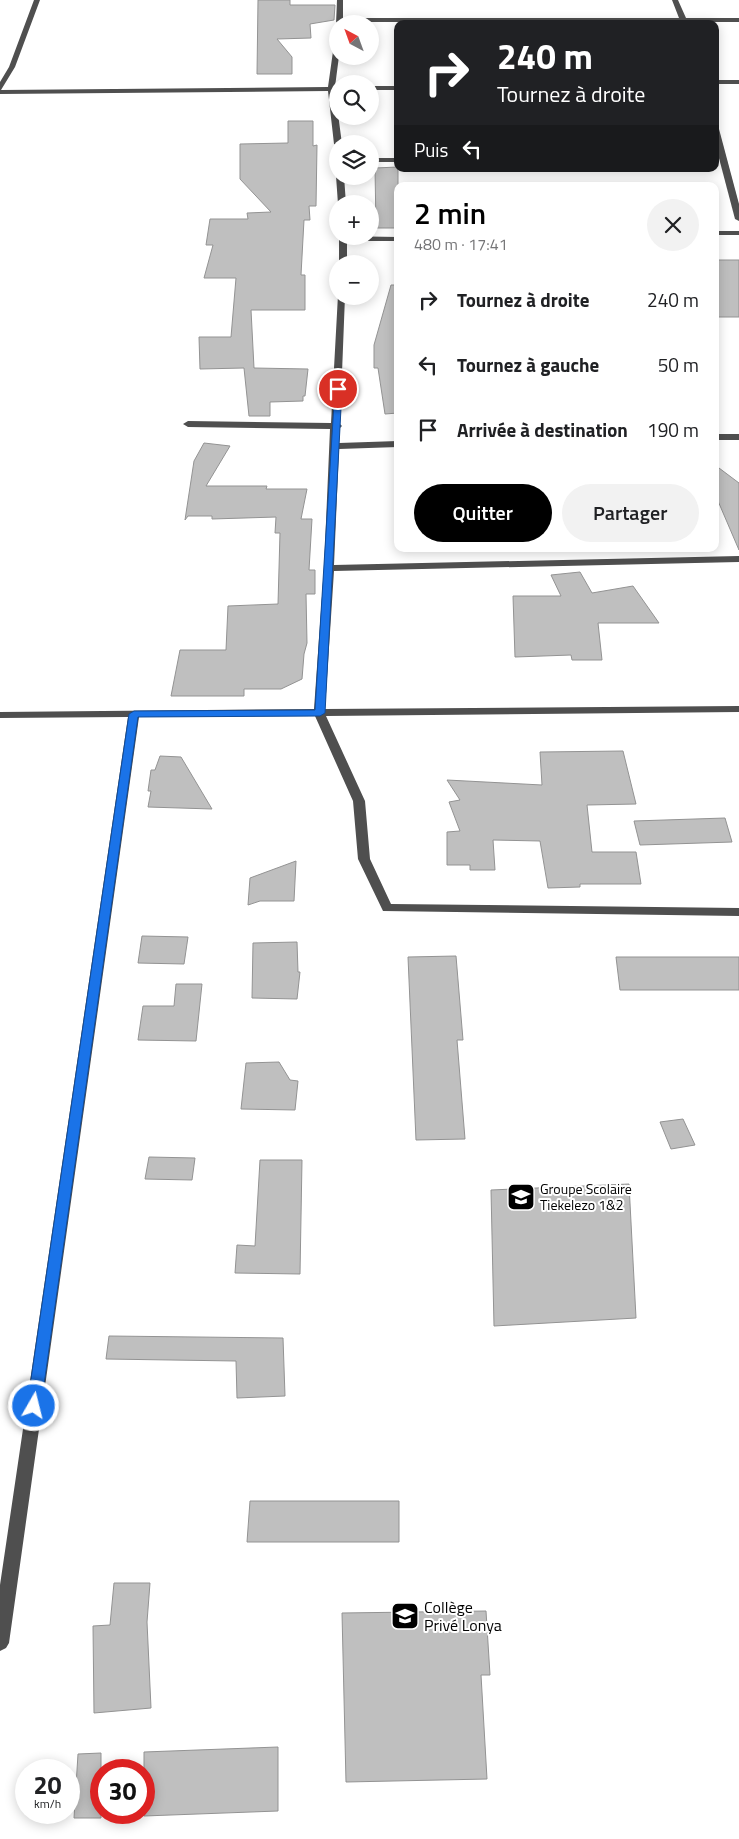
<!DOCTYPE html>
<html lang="fr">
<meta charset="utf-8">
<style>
body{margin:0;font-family:"Titillium Web",sans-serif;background:#f2f2f2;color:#202124;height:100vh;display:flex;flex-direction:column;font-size:19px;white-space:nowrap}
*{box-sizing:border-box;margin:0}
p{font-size:16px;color:#757577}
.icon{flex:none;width:28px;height:28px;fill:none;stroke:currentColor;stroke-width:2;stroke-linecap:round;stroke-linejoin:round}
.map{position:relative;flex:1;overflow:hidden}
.side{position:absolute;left:394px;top:182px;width:325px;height:370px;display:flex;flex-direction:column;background:#fff;border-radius:10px;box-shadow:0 2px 12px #0003}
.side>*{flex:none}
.hud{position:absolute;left:394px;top:20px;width:325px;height:152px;border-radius:10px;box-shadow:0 2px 12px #0003;background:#202124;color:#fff;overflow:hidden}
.needle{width:32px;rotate:319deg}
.controls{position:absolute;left:329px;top:15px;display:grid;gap:10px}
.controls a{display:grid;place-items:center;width:50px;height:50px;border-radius:50%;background:#fff;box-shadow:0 2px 12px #0003;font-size:25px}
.speed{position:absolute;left:15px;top:1759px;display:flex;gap:10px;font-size:25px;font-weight:700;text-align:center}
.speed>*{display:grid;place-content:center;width:65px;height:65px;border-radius:50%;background:#fff;box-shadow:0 2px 12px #0003;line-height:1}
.speed small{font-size:12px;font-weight:400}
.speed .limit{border:8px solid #d22;background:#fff;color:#111}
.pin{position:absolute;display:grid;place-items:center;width:42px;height:42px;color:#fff;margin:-21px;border:2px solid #fff;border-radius:50%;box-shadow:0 1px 5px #0007}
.me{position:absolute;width:55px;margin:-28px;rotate:8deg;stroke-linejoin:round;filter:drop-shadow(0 0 4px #0008)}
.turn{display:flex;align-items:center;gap:18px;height:105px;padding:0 20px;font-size:22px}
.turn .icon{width:65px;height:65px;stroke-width:2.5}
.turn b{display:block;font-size:35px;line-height:42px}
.then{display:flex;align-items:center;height:48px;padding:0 20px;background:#0003;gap:10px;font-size:19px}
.round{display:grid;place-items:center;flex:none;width:52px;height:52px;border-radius:26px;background:#f2f2f2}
.headline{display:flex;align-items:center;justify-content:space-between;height:85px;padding:0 20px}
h1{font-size:30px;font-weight:600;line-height:38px;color:#000}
.action{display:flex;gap:10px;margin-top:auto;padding:10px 20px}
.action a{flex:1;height:58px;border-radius:30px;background:#000;color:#fff;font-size:20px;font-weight:600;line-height:58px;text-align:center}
.action a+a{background:#f2f2f2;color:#202124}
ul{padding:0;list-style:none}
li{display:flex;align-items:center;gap:15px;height:65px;padding:0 20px}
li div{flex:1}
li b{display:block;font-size:19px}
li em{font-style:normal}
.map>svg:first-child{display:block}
</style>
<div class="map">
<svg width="739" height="1839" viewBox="0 0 739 1839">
<rect width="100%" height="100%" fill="#fff"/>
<g fill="#bfbfbf" stroke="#939393">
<path d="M258,0H290V5H335L334,20L310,24L311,38L277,39L292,57V74H257Z"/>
<path d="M288,121H313V146L317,145L316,206H309L310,220H304L301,275H305V310H251L254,368L308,369L305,396H303V401L270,402V416H249L244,368L200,369L199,337H231L236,278H204L213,245H206L210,219H248L247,213L271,212L240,179V144L288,143Z"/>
<path d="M398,167V228H376L375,168Z"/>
<rect x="715" y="260" width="24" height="57"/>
<path d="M391,285H398V413L385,414L378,368H374V345Z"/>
<path d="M204,443L230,446L206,486H267L266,489H307L301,519H312L309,570H315V594H306L307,643L304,654L302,679L281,689H244V696H171L180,650H226L228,606L278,604L280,533H275L276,517L212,519V516H188L185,520L194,461Z"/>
<path d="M715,465L739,483V550L715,494Z"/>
<path d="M580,572L592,593L633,586L659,623H598L602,660H572L571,655L515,657L513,596H561L551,575Z"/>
<path d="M623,751L636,804L587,805L592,852H636L641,884H580V887L548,888L540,841L493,840L495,870H470V865H447V832L460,831L449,802L460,800L447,780L542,785L540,752Z"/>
<path d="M160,756L181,757L212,809L148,807L151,791H148L151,770H155Z"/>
<path d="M725,818L732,842L640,845L634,821Z"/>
<path d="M296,861L294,901H260L248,905L250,878Z"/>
<path d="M142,936L188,937L184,964L138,963Z"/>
<path d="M297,942L298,972H300L297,999L252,998L253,943Z"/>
<path d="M456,956L463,1040H457L465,1139L416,1140L408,957Z"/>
<path d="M616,957H739V990H620Z"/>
<path d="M176,984H202L196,1041L138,1040L143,1006H174Z"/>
<path d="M279,1062L290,1080L298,1081L295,1110L241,1109L246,1063Z"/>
<path d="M683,1119L695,1145L671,1149L660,1122Z"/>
<path d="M149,1157L195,1158L192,1180L145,1179Z"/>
<path d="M260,1160H302L300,1274L235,1273L237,1245L255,1246Z"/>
<path d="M629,1184L636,1318L494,1326L491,1190Z"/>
<path d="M109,1336L283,1338L285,1396L237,1398L236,1361L106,1359Z"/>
<path d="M250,1501H399V1542H247Z"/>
<path d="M114,1583H150L147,1622L151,1708L94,1713L93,1626L110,1625Z"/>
<path d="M486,1611L490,1675H481L487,1779L346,1782L342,1613Z"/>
<path d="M278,1747V1811L144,1816V1752Z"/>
<path d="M101,1753V1818H74L78,1754Z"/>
</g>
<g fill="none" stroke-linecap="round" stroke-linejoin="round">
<g fill="#4f4f4f" fill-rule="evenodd">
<path d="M34,0H40L15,67L1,90L328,87L335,37L338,35L339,56L335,87H338V91H335L342,144H338V146L334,144L328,91L0,94V82L9,67Z"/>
<path d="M337,0H343V18H679L672,0H678L686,18H739V22H687L688,24H682L681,22H342V24H338V26L336,24Z"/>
<rect x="715" y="80" width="24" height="4"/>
<rect x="370" y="86" width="28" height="4"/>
<path d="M715,127L719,129L739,204V221L735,219L715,143Z"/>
<rect x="370" y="158" width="28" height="4"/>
<path d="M338,174V176H344L346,204H338L336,176Z"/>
<rect x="715" y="231" width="24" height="4"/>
<path d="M339,236L398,237V241H347V264H339Z"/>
<path d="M338,295L345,296L340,424L342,426L340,428L339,443L398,441V447L339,449L334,565L739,556V562L334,571L325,709L739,706V712L326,716L365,801L370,859L391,904L739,908V916L383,911L358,859L353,801L315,716L139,717L9,1643L6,1648L0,1651V1585L128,717L0,718V712L314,709L324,568L330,429L188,427L183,424L188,421L331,423Z"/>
<rect x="715" y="434" width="24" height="6"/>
</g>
</g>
<path fill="#1a73e8" stroke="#114b97" d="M335,387L342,389L325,713L320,716L138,717L41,1406L39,1410L34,1411L29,1410L27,1406L129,714L134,711L315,710Z"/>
<defs>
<symbol id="school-square" viewBox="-11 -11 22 22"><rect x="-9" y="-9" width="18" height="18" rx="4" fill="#000" stroke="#fff"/><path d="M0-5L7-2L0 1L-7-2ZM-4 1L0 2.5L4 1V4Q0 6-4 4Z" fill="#fff"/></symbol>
</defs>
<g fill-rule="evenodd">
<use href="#school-square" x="505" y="1181" width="32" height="32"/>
<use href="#school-square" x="389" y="1600" width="32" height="32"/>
</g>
<g text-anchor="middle" stroke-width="4" stroke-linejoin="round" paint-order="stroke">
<g font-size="14" fill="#000" stroke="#fff" text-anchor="start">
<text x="540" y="1194">Groupe Scolaire<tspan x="540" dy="16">Tiekelezo 1&amp;2</tspan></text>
</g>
<g font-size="16" fill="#000" stroke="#fff" text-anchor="start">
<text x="424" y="1613">Collège<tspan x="424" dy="18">Privé Lonya</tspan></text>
</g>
</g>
</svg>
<div class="controls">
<a><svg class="needle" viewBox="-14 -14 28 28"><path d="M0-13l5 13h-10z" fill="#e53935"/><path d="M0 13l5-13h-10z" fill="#757577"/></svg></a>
<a><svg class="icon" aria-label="search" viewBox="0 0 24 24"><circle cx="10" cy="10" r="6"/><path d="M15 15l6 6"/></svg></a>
<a><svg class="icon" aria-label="layers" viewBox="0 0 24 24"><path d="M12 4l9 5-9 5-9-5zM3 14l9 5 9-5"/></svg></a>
<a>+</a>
<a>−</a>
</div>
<div class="speed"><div>20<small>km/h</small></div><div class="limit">30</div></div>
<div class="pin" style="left:338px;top:389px;background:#d93025"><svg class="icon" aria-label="arrive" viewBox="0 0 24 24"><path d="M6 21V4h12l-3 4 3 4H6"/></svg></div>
<svg class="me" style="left:34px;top:1406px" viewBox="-20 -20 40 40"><circle r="17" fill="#1a73e8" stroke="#fff" stroke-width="3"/><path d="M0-11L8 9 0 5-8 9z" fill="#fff"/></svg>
<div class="hud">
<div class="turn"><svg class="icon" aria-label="right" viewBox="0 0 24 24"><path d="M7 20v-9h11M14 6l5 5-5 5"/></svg><div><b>240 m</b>Tournez à droite</div></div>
<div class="then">Puis<svg class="icon" aria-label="left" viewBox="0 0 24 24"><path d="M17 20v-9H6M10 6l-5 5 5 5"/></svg></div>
</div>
<section class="side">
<div class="headline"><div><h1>2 min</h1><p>480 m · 17:41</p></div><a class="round"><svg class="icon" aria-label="close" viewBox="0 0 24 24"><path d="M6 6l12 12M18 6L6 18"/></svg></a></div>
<ul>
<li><svg class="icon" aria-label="right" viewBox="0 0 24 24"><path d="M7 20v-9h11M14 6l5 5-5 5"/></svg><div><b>Tournez à droite</b></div><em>240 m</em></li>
<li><svg class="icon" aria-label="left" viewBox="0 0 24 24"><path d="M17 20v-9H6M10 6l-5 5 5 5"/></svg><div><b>Tournez à gauche</b></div><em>50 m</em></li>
<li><svg class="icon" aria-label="arrive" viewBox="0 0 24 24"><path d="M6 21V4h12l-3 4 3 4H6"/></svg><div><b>Arrivée à destination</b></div><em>190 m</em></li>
</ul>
<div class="action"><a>Quitter</a><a>Partager</a></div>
</section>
</div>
